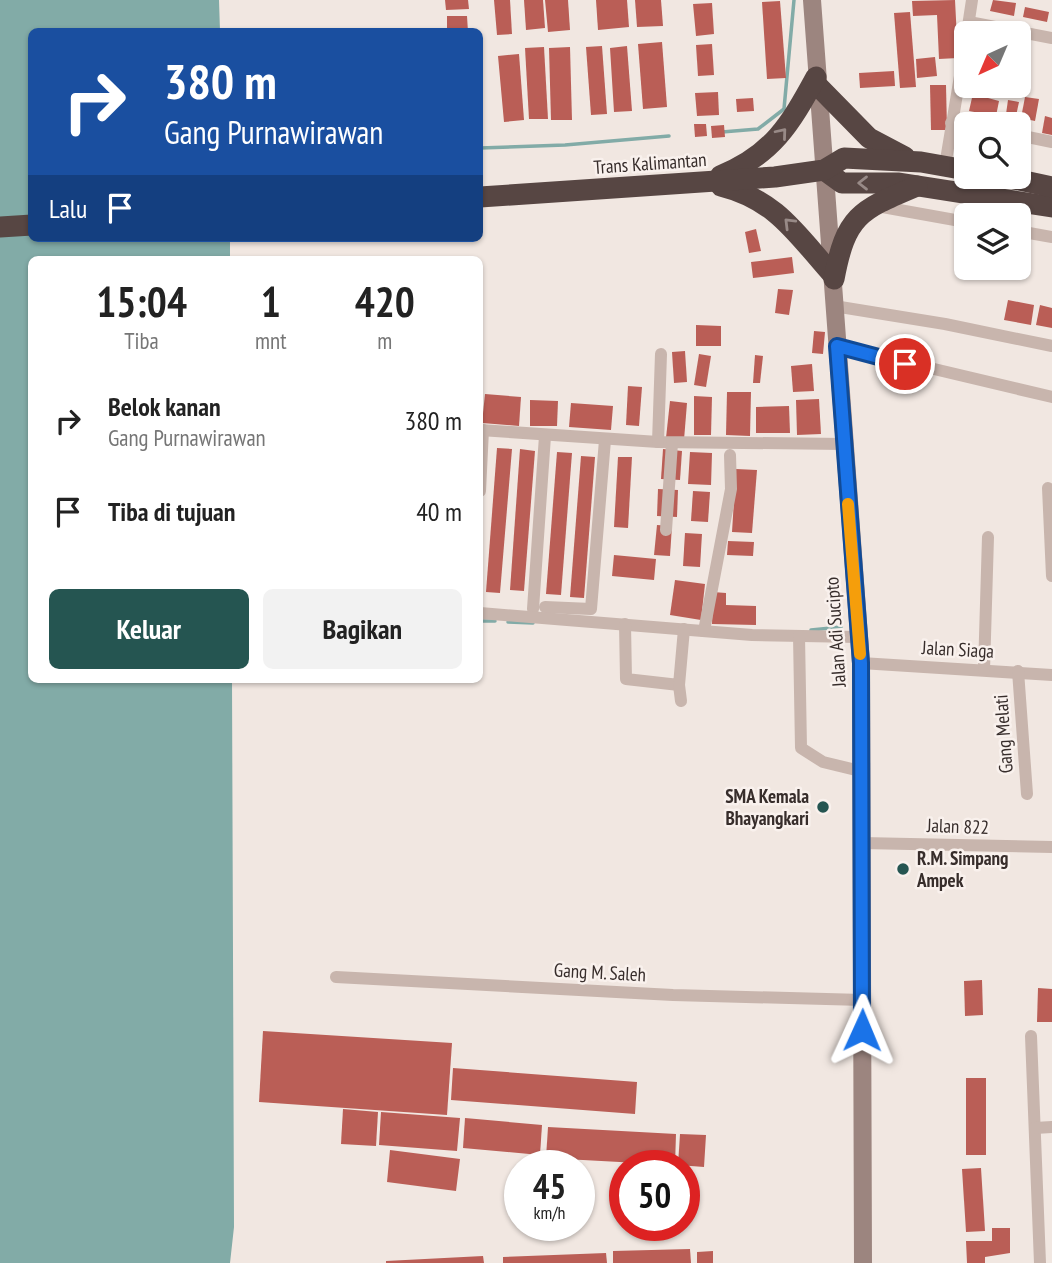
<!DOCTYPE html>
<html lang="id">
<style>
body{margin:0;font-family:"PT Sans Narrow",sans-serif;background:#f2f2f2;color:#222;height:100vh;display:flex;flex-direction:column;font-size:26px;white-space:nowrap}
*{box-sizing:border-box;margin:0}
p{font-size:23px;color:#767676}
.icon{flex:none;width:38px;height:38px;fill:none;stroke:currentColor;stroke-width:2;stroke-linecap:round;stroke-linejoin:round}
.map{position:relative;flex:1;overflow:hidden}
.sheet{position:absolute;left:28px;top:256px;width:455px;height:427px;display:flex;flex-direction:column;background:#fff;border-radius:10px;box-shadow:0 2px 5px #0004}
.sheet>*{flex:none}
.banner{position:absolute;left:28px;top:28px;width:455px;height:214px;border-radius:10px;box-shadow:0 2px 5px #0004;background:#1a4fa0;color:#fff;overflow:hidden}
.needle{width:46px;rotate:224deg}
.fabs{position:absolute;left:954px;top:21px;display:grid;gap:14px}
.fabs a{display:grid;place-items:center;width:77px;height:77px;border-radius:10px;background:#fff;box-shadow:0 2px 5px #0004;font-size:35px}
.speed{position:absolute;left:504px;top:1150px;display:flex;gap:14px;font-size:35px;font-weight:700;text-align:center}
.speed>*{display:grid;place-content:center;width:91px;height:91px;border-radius:50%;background:#fff;box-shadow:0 2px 5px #0004;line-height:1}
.speed small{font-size:18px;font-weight:400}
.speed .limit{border:10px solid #d22;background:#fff;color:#111}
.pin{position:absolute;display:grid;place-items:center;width:60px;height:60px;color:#fff;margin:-30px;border:4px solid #fff;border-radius:50%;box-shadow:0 2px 7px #0007}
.me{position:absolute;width:77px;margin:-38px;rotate:1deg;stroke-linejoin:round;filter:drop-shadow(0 0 5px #0008)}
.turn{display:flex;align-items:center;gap:24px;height:147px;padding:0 21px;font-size:32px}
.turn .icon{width:91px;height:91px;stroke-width:2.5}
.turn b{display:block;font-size:49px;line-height:60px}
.then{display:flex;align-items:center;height:66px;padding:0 21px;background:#0003;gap:14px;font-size:26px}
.eta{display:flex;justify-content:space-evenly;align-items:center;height:119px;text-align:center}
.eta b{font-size:42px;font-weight:700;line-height:49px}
.primary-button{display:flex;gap:14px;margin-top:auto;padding:14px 21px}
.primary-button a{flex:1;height:80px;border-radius:10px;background:#255551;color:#fff;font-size:28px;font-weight:700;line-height:80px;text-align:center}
.primary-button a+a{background:#f2f2f2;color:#222}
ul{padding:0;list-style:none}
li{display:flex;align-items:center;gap:21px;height:91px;padding:0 21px}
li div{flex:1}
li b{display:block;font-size:26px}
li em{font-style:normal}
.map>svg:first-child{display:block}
</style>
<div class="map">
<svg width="1052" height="1263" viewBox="0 0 1052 1263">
<rect width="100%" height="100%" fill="#f1e7e1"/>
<path fill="#82aba7" d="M0,0H219L220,31L32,32V238H230V259H32V679H232L234,1227L230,1263H0Z"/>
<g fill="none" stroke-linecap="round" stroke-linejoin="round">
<g stroke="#82aba7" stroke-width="3.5">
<path d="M722,132L758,129L784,109L794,0"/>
<path d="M480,148L565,145L669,136"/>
<path d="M480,621H495"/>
<path d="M508,622L533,623"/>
<path d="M811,630L841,627"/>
</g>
</g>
<g fill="#ba5e56">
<path d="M445,0H468L469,9L446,10Z"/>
<path d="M494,0H510L512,34L497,35Z"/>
<path d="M524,0H543L545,28L526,30Z"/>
<path d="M545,0H568L570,30L548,32Z"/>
<path d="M596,0H627L629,27L598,30Z"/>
<path d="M635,0H661L663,26L637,27Z"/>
<path d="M955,0L958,58L939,59L937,15L913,16L912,1Z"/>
<path d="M993,0L1016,3L1014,16L990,11Z"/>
<path d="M780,1L786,78L767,79L762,2Z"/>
<path d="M712,3L714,34L696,36L693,4Z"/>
<path d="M1025,7L1049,12L1047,22L1023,17Z"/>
<path d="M910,12L916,87L900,88L894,13Z"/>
<path d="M447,16H467L468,32H447Z"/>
<path d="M662,42L667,107L643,109L638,44Z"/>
<path d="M712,44L714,75L698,76L696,45Z"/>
<path d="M602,46L607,114L591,115L586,47Z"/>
<path d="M627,46L632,111L614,112L610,48Z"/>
<path d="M544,47L548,119H529L525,48Z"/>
<path d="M570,47L572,120H551L549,48Z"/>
<path d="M519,54L524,120L504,122L498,56Z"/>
<path d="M935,57L937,76L917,78L916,59Z"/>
<path d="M894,71L895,86L860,88L859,73Z"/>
<path d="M930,85H946L947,130H931Z"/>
<path d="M974,89L989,92L988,98L999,101L996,116L969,111Z"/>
<path d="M718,92L719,115L697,116L695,93Z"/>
<path d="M1025,97L1039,99L1035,121L1021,118Z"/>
<path d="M753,98L754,111L737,112L736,99Z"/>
<path d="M1008,100L1019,102L1016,116L1006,114Z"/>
<path d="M1045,116L1052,118V135L1042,133Z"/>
<path d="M694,124H706L707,136L695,137Z"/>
<path d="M724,125L725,137L712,138L711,126Z"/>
<path d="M756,229L761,251L749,253L745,232Z"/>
<path d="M792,257L794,273L753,278L751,262Z"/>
<path d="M778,289L793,290L789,315L775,313Z"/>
<path d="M1008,300L1034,305L1031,325L1004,320Z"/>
<path d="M1040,305L1052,308V328L1036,325Z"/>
<path d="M696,325L721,326V346H696Z"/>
<path d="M814,331L825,332L823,354L812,353Z"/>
<path d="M685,351L687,382L674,383L672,352Z"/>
<path d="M699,354L711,356L706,387L694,385Z"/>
<path d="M755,355L763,356L760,383H753Z"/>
<path d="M812,364L814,391L793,392L791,366Z"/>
<path d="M628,386L642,387L639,426L626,425Z"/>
<path d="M727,392H751L750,436L726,435Z"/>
<path d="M485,394L521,397L519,426L482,423Z"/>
<path d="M694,396L712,397L711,435H694Z"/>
<path d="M819,399L821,434L797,435L796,400Z"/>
<path d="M530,400L558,401L557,426H530Z"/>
<path d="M670,401L687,403L684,440L666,438Z"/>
<path d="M571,403L613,406L611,430L569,427Z"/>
<path d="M789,406L790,433H756V407Z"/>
<path d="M497,448L512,449L500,593L486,592Z"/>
<path d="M520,449L535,451L524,591L510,590Z"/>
<path d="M663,449L682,451L680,480L661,479Z"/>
<path d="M557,452L572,453L561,595L546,594Z"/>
<path d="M690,452L712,453L711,485L688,484Z"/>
<path d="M581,456L595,457L584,598L570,597Z"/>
<path d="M618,457H632L628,528L614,527Z"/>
<path d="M736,469L757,470L752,533L732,532Z"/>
<path d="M658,489L678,490L677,517L657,516Z"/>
<path d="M693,491L710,492L708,522L691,521Z"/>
<path d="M657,525L672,526L670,556L654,555Z"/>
<path d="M685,533L702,534L700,567L683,566Z"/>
<path d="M728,541L754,542L753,556L727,555Z"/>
<path d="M614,555L656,559L654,580L612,576Z"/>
<path d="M675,580L705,584L701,620L670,615Z"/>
<path d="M713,592L726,593V605L756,606V625L712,624Z"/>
<path d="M982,980L983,1015L965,1016L964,981Z"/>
<path d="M1038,988L1052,989V1022H1037Z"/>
<path d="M263,1031L452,1043L447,1115L259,1102Z"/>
<path d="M453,1068L637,1082L635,1114L451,1100Z"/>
<rect x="966" y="1078" width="20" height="77"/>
<path d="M343,1109L378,1112L376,1146L341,1144Z"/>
<path d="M381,1112L460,1118L457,1151L379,1145Z"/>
<path d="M465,1118L542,1125L540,1155L463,1148Z"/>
<path d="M548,1127L676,1134L675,1165L546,1158Z"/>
<path d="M680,1134L706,1135L704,1167L678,1165Z"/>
<path d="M390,1150L460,1159L456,1191L387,1182Z"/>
<path d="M981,1168L985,1231L966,1232L962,1169Z"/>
<path d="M992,1228H1010V1253L985,1257V1263H967L966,1241H992Z"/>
<path d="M690,1249L691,1263H613V1251Z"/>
<path d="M713,1251V1263H697V1252Z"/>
<path d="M606,1253L607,1263H503V1257Z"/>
<path d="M483,1256L484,1263H386V1261Z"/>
</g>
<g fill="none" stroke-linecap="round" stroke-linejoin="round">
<g stroke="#c8b5ad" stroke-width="12">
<path d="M969,22L1052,38"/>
<path d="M967,33L972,0"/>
<path d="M951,123L966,126"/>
<path d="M1018,135L1052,142"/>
<path d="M945,166L966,40"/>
<path d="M877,206L966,222"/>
<path d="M1018,231L1052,237"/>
<path d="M834,306L945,324L1052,346"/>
<path d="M837,346L1052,397"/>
<path d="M480,430L658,442L844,444"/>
<path d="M658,442L661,354"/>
<path d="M1048,488L1052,576"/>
<path d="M480,491L483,430"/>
<path d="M666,530L672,443"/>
<path d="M545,607L591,609L605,440"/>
<path d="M533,609L545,436"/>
<path d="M480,613L752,635L857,637"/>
<path d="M625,624L626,679L679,685L684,629"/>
<path d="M704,631L731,489L730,455"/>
<path d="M799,636L801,748L823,762L860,771"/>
<path d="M861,663L1052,675"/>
<path d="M984,670L988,537"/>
<path d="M1018,671L1027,794"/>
<path d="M679,685L681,701"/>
<path d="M862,843L1052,847"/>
<path d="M336,977L673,995L863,1000"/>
<path d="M1031,1036L1040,1263"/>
<path d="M1035,1128L1052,1127"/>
</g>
<path stroke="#9c857f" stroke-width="18" d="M812,0L861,663L863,1263"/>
<g stroke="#574643" stroke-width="21">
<path d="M816,84L869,138L905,157"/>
<path d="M824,170L842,183H899L1052,207"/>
<path d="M720,176C772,155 790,125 816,77"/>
<path d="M1005,177L1052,187"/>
<path d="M721,186C777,200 797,235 833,275"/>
<path d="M480,197L775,177L824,170L844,158L921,162L966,170"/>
<path d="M0,227L32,225"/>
<path d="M834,279C846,215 860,210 917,186"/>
</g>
</g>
<defs><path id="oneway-chevron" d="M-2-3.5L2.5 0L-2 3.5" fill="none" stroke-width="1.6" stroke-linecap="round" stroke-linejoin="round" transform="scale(1.75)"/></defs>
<g stroke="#988a87">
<use href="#oneway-chevron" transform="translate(782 133) rotate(-50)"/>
<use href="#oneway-chevron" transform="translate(863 183) rotate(-180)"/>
<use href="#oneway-chevron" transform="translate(789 223) rotate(-135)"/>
</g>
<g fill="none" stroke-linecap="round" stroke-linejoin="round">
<defs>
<path id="route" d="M862,1030L861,663L837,346L905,364"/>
</defs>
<use href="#route" stroke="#114b97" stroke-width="18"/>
<use href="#route" stroke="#1a73e8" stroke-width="12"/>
<path stroke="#f59e0b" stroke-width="12" d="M848,504L860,654"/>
</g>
<g fill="#255551" stroke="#f9f1ed" stroke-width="2.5">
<circle cx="823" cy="807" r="7"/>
<circle cx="903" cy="869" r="7"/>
</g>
<g text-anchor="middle" stroke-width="5" stroke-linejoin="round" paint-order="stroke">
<g font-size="19" fill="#372d2b" stroke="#f9f1ed">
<text transform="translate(650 163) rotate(-4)" y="7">Trans Kalimantan</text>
<text transform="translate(835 632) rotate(-94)" y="7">Jalan Adi Sucipto</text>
<text transform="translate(958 649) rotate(3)" y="7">Jalan Siaga</text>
<text transform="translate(1003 734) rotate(-94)" y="7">Gang Melati</text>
<text transform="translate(958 826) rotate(2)" y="7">Jalan 822</text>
<text transform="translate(600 972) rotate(3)" y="7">Gang M. Saleh</text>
</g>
<g font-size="19" font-weight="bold" fill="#372d2b" stroke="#f9f1ed" text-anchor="end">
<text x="809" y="803">SMA Kemala<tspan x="809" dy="22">Bhayangkari</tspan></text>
<text x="917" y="865" text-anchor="start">R.M. Simpang<tspan x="917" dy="22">Ampek</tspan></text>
</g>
</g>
</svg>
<div class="fabs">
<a><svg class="needle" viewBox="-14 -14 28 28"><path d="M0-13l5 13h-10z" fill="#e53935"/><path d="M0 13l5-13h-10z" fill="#767676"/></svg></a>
<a><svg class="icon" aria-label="search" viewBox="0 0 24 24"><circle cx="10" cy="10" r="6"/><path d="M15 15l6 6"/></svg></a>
<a><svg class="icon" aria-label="layers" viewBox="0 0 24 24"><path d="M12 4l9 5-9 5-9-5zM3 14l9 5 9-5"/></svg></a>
</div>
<div class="speed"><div>45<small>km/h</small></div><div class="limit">50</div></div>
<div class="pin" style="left:905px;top:364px;background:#d93025"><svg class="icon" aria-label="arrive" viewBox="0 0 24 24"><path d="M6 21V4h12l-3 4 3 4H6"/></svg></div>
<svg class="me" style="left:862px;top:1030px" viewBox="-20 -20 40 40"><path d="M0-17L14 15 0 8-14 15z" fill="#1a73e8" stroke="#fff" stroke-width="4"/></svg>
<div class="banner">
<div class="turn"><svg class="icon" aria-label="right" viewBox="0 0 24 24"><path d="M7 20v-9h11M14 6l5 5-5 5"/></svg><div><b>380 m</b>Gang Purnawirawan</div></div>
<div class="then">Lalu<svg class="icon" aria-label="arrive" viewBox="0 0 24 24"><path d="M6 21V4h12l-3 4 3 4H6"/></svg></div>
</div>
<section class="sheet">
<div class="eta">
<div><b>15:04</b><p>Tiba</p></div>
<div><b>1</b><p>mnt</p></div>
<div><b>420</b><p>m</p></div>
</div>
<ul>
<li><svg class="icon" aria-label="right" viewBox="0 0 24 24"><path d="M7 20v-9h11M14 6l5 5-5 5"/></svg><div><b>Belok kanan</b><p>Gang Purnawirawan</p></div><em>380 m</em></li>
<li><svg class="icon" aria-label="arrive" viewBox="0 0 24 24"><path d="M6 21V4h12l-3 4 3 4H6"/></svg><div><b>Tiba di tujuan</b></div><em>40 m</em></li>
</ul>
<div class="primary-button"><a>Keluar</a><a>Bagikan</a></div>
</section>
</div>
